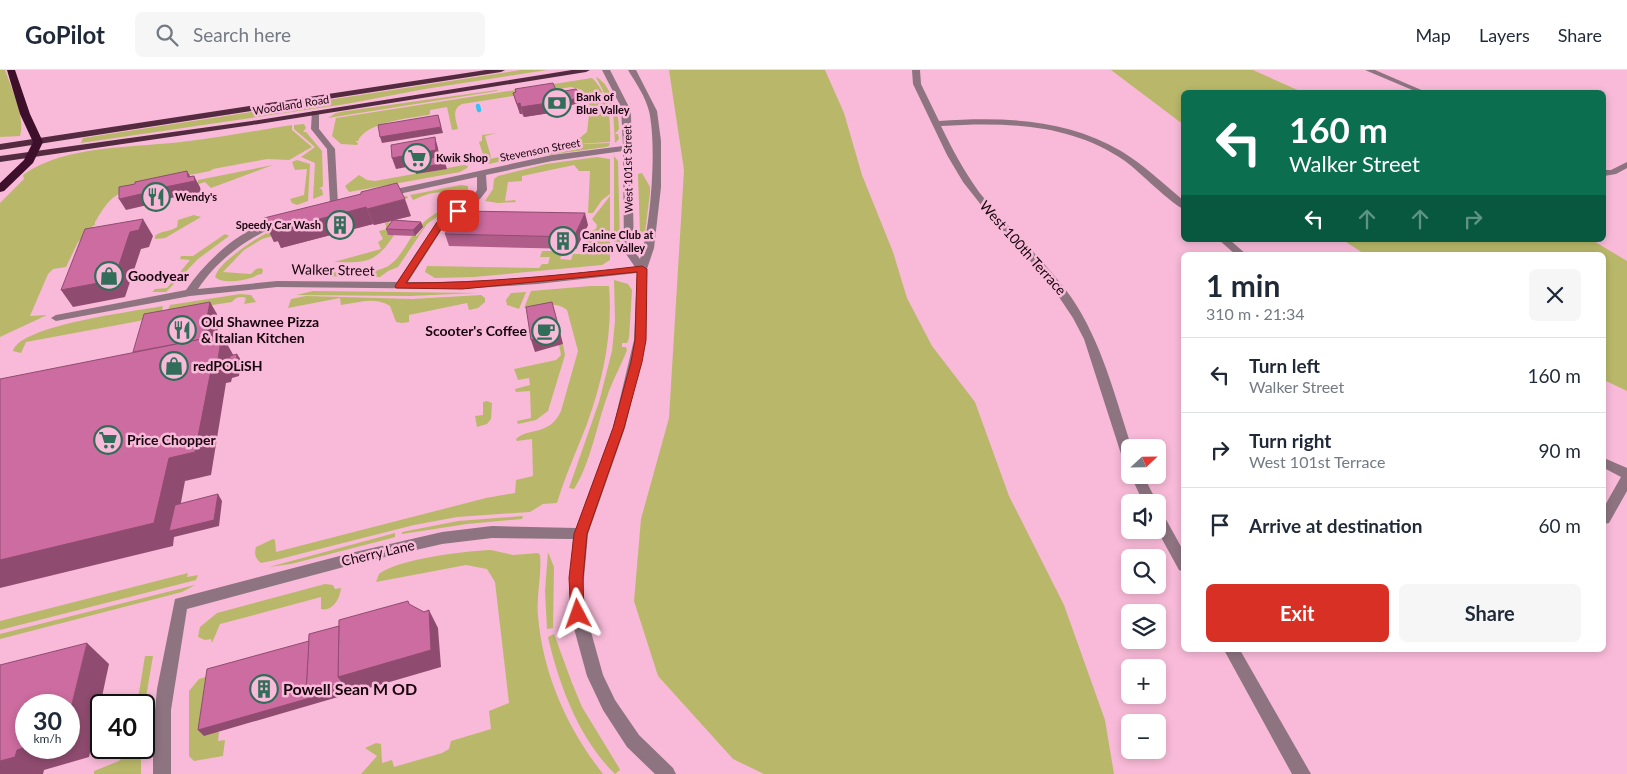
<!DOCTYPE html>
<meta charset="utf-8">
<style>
body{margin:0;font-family:Lato,sans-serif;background:#f6f6f7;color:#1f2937;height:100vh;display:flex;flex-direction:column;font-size:19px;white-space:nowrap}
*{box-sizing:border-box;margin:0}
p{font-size:16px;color:#747a83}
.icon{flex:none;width:28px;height:28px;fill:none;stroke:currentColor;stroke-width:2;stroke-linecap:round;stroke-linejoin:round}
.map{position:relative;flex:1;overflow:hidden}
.sheet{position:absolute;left:1181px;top:182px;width:425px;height:400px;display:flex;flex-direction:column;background:#fff;border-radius:8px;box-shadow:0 2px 8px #0003}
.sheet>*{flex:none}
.top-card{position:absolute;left:1181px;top:20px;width:425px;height:152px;border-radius:8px;box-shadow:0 2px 8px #0003;background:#0b6e4f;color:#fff;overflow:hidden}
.needle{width:32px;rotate:68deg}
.buttons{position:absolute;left:1121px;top:369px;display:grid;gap:10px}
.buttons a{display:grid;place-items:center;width:45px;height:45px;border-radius:8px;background:#fff;box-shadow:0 2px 8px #0003;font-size:25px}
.speed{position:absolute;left:15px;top:624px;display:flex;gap:10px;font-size:25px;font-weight:700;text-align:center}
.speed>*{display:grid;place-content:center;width:65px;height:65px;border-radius:50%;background:#fff;box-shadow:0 2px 8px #0003;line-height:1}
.speed small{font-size:12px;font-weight:400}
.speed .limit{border:2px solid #111;border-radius:8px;background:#fff;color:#111}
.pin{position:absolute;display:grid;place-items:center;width:42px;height:42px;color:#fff;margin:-21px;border-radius:10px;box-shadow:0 2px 8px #0006}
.me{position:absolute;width:55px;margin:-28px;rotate:356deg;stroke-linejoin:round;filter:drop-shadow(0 0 4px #0008)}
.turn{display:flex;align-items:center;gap:18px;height:105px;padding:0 25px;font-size:22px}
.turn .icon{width:65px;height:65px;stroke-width:2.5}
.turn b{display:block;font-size:35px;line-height:42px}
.lanes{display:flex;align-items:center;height:48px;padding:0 25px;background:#0003;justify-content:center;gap:25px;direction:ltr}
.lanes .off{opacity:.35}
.round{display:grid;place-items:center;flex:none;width:52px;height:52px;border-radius:8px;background:#f6f6f7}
.overview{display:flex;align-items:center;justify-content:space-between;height:85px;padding:0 25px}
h1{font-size:30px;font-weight:700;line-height:38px}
.primary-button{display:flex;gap:10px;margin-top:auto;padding:10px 25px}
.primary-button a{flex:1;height:58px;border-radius:8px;background:#d93025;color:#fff;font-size:20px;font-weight:700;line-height:58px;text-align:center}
.primary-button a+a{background:#f6f6f7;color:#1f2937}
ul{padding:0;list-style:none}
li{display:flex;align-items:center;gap:15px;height:75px;padding:0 25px;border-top:1px solid #e0e1e3}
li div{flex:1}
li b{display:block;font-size:19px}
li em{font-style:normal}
header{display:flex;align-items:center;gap:30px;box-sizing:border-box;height:70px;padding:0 25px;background:#fff;border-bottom:1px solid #e0e1e3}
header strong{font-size:24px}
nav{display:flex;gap:28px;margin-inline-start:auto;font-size:18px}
.search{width:350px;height:45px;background:#f6f6f7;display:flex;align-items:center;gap:12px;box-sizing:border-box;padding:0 18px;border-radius:8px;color:#747a83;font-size:19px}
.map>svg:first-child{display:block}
</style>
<header>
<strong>GoPilot</strong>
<div class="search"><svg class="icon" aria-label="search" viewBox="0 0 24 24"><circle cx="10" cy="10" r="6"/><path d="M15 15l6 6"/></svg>Search here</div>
<nav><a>Map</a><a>Layers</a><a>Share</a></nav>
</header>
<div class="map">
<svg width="1627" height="704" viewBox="0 0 1627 704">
<rect width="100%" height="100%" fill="#f8bad8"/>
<g fill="#b9b86a">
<path d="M0,0H5C11,17 26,49 20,66L0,67Z"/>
<path d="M521,0H547L425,19L346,34L81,73L83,68Z"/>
<path d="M669,0H825L844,43L862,105L893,182L907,228L932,276L975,332L1009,426L1064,535L1105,650L1114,704H764L733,689L658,606L634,531L641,449L669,348L684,100Z"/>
<path d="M1111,0H1253L1302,22H1184V55Z"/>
<path d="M596,7C611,14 619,44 619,59L615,64H618L619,69L615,73L613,40Z"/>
<path d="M592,8C609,24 611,50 610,72L576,74V71L587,62L590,36L582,20L571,17L462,34C451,40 456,49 458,59L452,60L447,37L430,40V44L428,45C410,48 366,52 358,71H355L358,73L357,75L341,74L332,66L336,48Z"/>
<path d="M497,20V21L328,48L336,43L346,41Z"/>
<path d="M304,54L306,58L303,62H306L322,81L323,116L319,119H322L323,125L313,129L315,93L301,87L315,77L294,59V55Z"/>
<path d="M292,55V60L312,77L289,90L267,89L213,99L210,101C183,107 137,112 114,127C106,133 100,144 95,152V155L92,156L93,158L99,156L78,172L66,197L53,199L48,204L30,246L47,245L0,267V133L24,109L23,105C65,74 138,78 189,71C224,67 258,60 292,55Z"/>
<path d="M497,63L485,66L491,87L489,89L570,74L573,75L489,94L485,91L479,72L482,71V65Z"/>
<path d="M610,73L609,76L606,77L519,89L583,74Z"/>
<path d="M614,86L618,91L620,172L618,178H614Z"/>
<path d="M597,87L610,89V124L602,130L593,143H588L590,101H579L574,95L522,106V111L508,112L505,131L515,130L516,132L498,133L485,131L493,119L494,109L498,106L546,94Z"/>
<path d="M297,90L310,94L308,131L297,135L292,133L290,129L304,125L307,99L295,100L292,92Z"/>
<path d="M273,95L211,118L205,112L198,114V110Z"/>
<path d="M464,95L468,96L467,98L460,102L349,122L345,116L359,105L367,110L375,111Z"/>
<path d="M642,103L650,117V123L645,163H640L638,104Z"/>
<path d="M461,115L468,116V119C465,125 460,130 453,129C440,117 428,124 413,130L410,125Z"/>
<path d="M407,126L408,128L262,169L244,180L223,202L251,204L256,199L261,198L263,200L262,204C257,204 255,207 251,208C241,211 222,214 215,207C218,197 228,190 235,184C284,144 347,136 407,126Z"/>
<path d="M610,126V190L602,195L474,207L435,208L425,202L427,196L539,198L542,194H548L550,187H540L542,181H563L560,189L571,190L573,184H581L589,162L596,159L597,155L592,149Z"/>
<path d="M451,133L454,134L427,154L398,197L388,201L380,207L301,206L307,202C329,200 374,208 391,194C400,187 406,175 412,166H417L423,158L419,157L426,150Z"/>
<path d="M194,145L201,147L165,168L155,169V166C162,160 170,162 177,157L178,150Z"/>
<path d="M388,152L398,158L389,164L394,165C376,193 366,193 334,192L381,179L378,172L383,169L379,161L387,159L385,153Z"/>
<path d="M225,164L229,166L198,189L166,222H152L155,219L167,218L190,190L180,189L181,186H193Z"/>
<path d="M1343,170H1592L1627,191V321L1604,310V185H1366Z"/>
<path d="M614,210L628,214L632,220L629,268L627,273H622V277H626L627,280C621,296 612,311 607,327C597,354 590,395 574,419L569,418L599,332L612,281L615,251Z"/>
<path d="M591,216H609C613,263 603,310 587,354C577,380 565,406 557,433L543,434L530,442L457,447L414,455L276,490L261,493C255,488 254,484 256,477L273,469L275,470L276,482L486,428L515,423L516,410L533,406L532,369L517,371L516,369C528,357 549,367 561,341L578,281L567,240C553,229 538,239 524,238L531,221Z"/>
<path d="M313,221L477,223L410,226L296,225Z"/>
<path d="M526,222L519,239L507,235L506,230L511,223Z"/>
<path d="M240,224L251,225L256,232L244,234L246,228C241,226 235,227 232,232L167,242L170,235Z"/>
<path d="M481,225L485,228V232L478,238L469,240L467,233L409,245V252L402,253L396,252L390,236C375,226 357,233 341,235L340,228L288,238L291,229L306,226L412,229Z"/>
<path d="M163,236L162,241L139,251L26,272L21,283L13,281C20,255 137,241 163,236Z"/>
<path d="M563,274L565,285L548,341L536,350L518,354L517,351L531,348L530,321L516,322L515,319L530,315L529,308L518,310L514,299L556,290L561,285L559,275Z"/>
<path d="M487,331L492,333L491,349L487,354L477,357L475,346L483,345V332Z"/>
<path d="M523,446L522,449L467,454L402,464V462L458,451Z"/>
<path d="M395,463V467L388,469L291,494L269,497Z"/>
<path d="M491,480L513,485L538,483L540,485C542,505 536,526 538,546C543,604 567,658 603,704H361L377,686L365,678L376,673L381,674L382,693L392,690L394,697L442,683L449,679L451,671L491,659L489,641L509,633L495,512L487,499L466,495L376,512L379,504C398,489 465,481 491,480Z"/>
<path d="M548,482L554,497L553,558L547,559L545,521Z"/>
<path d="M188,503L187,507L198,505L196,510L0,560V551Z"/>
<path d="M325,514L333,515L335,519L341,518C340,528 333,542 321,539V527L220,554L212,573L211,569L205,570L198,567L200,557L217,543Z"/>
<path d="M195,515L182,522L0,569V564Z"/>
<path d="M554,564L572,613L582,637L618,696L620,700L615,704C579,669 559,615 548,567Z"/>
<path d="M145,586H153L144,639V635H137Z"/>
<path d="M212,605L204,665L219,661L218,671L225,670L223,686L194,691L189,686V621L199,609Z"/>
<path d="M130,678H141V704H94V701L119,691Z"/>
</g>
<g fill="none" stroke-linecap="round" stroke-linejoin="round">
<path stroke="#32c2f5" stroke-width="4.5" d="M478,36L479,40"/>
<g fill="#8d7480" fill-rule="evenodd">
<path d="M602,0H610L629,37L631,45L634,181L640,189C651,156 657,75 649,41C645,26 636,13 628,0H636L657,41L661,71V117L654,178L647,199L646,270L625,358L588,464L583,519L586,544L603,605L615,630L639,665L673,698L676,704H655L627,677L603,640L587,606L570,544L569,519L573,469L492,468L442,474L355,494L187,539L171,640V704H153V661L157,619L175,529L355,482L442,462L492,456L576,458L613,358L634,270L637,203L537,214L462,219L277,217L190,226L56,251L51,248L56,245L186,220C208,188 242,158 281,147L284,148V152C250,167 219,187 198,219L277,211L397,212L437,152L474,125L477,120V107L385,127L382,126V122L552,85L623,76L621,37ZM623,81L624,181L635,197C559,205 484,213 408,212L444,156L480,129L487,120L486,105L552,91Z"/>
<path d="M912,0H920L921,14L939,51C1002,47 1065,48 1121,81C1144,95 1164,114 1184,131V139C1172,135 1139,101 1125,91C1070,53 1005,52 941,56C952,79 964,101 979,122C1008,159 1044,189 1071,227C1102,272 1115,327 1132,378H1130V395L1125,393L1123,390L1084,269L1073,248L1049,212L989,145L963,112L947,85L913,14Z"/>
<path d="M1365,0H1375L1426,22H1417Z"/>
<path d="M312,41L319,43V59L335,79L338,135H332L330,133L327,79L311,59Z"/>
<path d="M1627,92V98L1616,104L1604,106V100H1611Z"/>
<path d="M1219,170H1230L1247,185H1236Z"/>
<path d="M1604,388L1627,398V421L1609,453L1604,454V437L1621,407L1604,398Z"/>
<path d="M1130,404L1143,405L1157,432H1143Z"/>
<path d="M1158,443L1163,444L1184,482V502L1179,500L1157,460Z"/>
<path d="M1224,580H1240L1311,704H1292Z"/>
</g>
<g fill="#532a40" fill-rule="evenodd">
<path d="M486,0H505L501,2L0,80V74Z"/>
<path d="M572,0H590L586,2L252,55L0,92V86L252,51Z"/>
</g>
<path fill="#3e0f2a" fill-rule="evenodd" d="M7,0H15L30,44L43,72L33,93L4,121L0,122V113L24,90L33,72L20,44Z"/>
</g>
<g fill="#b05d8a">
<path d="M515,19L556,21L584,32L562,37L563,41L524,47L522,44H520L516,33L513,23L515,22Z"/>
<path d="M361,124L411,146L394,150L421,152L423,157L415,166L388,165L386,159L392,151L374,155L373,154L281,178L278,171L274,172L266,155Z"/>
<path d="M588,155L576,179L449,176L445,164Z"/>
</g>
<g fill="#904c70">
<path d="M583,27L584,32L562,37L563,41L524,47L521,37Z"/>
<path d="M520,33L522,44H520L517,34Z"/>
<path d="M438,45L443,63L382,73L380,67Z"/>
<path d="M435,67L438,78L440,91L396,99L392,88Z"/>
<path d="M443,86L447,99L416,104L415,99Z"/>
<path d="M187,101L193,111L194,106L200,117L201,122L156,131V133L126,140L119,129L150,120L188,107Z"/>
<path d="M405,129L411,146L374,155L367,139Z"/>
<path d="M366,137L373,154L281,178L278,171L274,172L266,155Z"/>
<path d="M585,143L588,155L576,179L574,167Z"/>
<path d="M143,149L153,166L149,177L141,179L125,227L73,237L61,220L130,162Z"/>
<path d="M421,152L423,157L415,166L413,160Z"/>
<path d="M210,232L217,244L216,248L219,253L217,264H213V268L137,308Z"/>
<path d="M560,262L563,274L535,282L531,270Z"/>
<path d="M222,265L235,288L237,284L241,290L239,306L232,308L231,312L226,313L211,405L185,411L176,459L218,424L222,431L219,456L174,467L173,476L0,518V490L169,388L213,290Z"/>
<path d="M429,540L438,558L441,597L204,666L198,660L338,607L350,567Z"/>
<path d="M87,573L109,594L89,687L44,700L43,704H0V691L17,680L26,677L69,678V646Z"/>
</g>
<g fill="#cd6ca0" stroke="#904c70">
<path d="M553,13L561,31L521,37L520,33L517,34L513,23L516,22L515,19Z"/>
<path d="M576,19L583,27L561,32L556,21L559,22Z"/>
<path d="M438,45L441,57L380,67L378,55Z"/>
<path d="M435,67L436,80L392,88L391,75Z"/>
<path d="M443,86L445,93L415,99L413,91Z"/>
<path d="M187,101L188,107L194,106L195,111L150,120V122L119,129V117L135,114V112Z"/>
<path d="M397,113L405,129L367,139L366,137L273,161L271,154L266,155L264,148L361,124V122Z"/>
<path d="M459,141L585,143L574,167L445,164Z"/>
<path d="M143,149L139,160L130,162L114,210L61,220L85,159Z"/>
<path d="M393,150L421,152L413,160L386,159Z"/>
<path d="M210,232L203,269L133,282L144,244Z"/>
<path d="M552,232L560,262L531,270L526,237Z"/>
<path d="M215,246L213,257L210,258L212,247Z"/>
<path d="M222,265L218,289L213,290L195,382L169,388L154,453L0,490V309Z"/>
<path d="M237,284L235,300L228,302L230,286Z"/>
<path d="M218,424L214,450L169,461L175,435Z"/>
<path d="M408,531L409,534L424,542L429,540L431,580L338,607L339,550Z"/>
<path d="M339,556L338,607L342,612L306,622L309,564Z"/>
<path d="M309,571L306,622L310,628L198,660L207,599Z"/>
<path d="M87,573L69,646V635H26V677L17,680L15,687L0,691V595Z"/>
</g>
<path fill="#d93025" stroke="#8d1f18" d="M458,138L462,141L443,156L406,213C486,213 564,205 642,196L647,199L646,270L642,292L624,358L587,464L583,508L584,544L582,548L578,550L573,548L571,544L569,508L574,464L613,358L631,292L635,270L637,202L462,219L396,218L395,216L437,152Z"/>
<defs>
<symbol id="bank-ring" viewBox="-11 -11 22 22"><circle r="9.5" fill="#f8bad8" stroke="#316d58" stroke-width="1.5"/><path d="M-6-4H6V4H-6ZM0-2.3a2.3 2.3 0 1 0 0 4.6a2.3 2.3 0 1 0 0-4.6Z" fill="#316d58"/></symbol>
<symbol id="supermarket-ring" viewBox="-11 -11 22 22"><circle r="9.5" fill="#f8bad8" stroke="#316d58" stroke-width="1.5"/><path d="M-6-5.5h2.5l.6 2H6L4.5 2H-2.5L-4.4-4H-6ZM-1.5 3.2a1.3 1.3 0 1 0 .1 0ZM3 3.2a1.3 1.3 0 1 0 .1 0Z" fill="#316d58"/></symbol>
<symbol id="restaurant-ring" viewBox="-11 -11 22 22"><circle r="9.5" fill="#f8bad8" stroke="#316d58" stroke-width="1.5"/><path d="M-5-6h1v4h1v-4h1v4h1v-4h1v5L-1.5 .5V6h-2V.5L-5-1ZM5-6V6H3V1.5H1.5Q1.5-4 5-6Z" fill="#316d58"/></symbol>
<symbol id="building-ring" viewBox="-11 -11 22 22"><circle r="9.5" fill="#f8bad8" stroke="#316d58" stroke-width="1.5"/><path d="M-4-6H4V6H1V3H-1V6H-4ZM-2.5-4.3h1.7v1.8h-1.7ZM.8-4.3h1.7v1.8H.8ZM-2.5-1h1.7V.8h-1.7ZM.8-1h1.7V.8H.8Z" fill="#316d58"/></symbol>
<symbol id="shop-ring" viewBox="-11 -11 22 22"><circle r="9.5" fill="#f8bad8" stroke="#316d58" stroke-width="1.5"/><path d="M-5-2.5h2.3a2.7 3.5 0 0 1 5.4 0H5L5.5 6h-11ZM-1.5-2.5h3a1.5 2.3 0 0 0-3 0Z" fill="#316d58"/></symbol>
<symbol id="cafe-ring" viewBox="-11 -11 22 22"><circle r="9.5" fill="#f8bad8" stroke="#316d58" stroke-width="1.5"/><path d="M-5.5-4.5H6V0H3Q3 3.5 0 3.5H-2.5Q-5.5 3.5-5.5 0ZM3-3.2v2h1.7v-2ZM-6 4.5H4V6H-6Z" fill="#316d58"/></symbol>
</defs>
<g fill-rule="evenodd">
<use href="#bank-ring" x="541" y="17" width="32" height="32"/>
<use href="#supermarket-ring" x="401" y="72" width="32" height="32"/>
<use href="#restaurant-ring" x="140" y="111" width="32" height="32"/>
<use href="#building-ring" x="324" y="139" width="32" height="32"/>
<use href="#building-ring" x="547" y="155" width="32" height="32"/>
<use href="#shop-ring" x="93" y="190" width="32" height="32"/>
<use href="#restaurant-ring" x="166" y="244" width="32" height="32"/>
<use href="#cafe-ring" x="530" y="245" width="32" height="32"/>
<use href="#shop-ring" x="158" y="280" width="32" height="32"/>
<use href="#supermarket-ring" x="92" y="354" width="32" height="32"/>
<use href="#building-ring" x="248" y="603" width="32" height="32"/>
</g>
<g text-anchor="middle" stroke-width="5" stroke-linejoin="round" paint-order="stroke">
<g font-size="11" font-weight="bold" fill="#17040e" stroke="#f8bad8" text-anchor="start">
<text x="576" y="31">Bank of<tspan x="576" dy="13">Blue Valley</tspan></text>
<text x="436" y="92">Kwik Shop</text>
<text x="175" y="131">Wendy's</text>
<text x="321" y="159" text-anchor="end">Speedy Car Wash</text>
<text x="582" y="169">Canine Club at<tspan x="582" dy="13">Falcon Valley</tspan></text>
</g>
<g font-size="11" fill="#17040e" stroke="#f8bad8">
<text transform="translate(291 35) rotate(-9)" y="4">Woodland Road</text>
<text transform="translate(540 80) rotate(-11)" y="4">Stevenson Street</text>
<text transform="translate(628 99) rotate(-91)" y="4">West 101st Street</text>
</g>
<g font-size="14" fill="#17040e" stroke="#f8bad8">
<text transform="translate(1023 178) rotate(48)" y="5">West 100th Terrace</text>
<text transform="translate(333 200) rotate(1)" y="5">Walker Street</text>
<text transform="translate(378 483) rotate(-13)" y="5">Cherry Lane</text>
</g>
<g font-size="14" font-weight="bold" fill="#17040e" stroke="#f8bad8" text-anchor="start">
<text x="128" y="211">Goodyear</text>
<text x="201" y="257">Old Shawnee Pizza<tspan x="201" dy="16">&amp; Italian Kitchen</tspan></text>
<text x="527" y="266" text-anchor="end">Scooter's Coffee</text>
<text x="193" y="301">redPOLiSH</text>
<text x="127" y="375">Price Chopper</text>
</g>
<g font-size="16" font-weight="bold" fill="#17040e" stroke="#f8bad8" text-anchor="start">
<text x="283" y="625">Powell Sean M OD</text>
</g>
</g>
</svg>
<div class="buttons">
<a><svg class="needle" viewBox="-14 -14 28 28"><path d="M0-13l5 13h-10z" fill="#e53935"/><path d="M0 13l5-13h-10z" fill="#747a83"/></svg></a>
<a><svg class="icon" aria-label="sound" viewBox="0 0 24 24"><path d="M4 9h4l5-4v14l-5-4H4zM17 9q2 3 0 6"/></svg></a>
<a><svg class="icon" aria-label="search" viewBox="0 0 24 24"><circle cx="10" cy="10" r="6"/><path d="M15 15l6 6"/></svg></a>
<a><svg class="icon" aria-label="layers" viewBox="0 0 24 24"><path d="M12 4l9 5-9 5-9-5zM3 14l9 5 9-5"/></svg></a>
<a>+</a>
<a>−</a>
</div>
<div class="speed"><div>30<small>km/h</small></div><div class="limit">40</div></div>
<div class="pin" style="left:458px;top:141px;background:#d93025"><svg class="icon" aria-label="arrive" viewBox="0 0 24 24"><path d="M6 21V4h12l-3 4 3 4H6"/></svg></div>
<svg class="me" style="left:578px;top:544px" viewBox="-20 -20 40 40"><path d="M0-17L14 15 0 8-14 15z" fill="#d93025" stroke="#fff" stroke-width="4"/></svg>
<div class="top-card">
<div class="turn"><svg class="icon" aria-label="left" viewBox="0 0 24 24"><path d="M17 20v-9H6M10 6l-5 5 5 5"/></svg><div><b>160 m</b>Walker Street</div></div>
<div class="lanes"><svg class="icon" aria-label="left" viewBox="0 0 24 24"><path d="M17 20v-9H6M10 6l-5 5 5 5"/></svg><svg class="icon off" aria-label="ahead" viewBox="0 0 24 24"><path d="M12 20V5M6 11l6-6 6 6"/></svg><svg class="icon off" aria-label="ahead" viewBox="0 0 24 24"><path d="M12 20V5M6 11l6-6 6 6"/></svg><svg class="icon off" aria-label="right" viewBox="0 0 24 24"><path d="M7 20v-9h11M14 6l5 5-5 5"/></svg></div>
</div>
<section class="sheet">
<div class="overview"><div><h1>1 min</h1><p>310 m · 21:34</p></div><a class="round"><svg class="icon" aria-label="close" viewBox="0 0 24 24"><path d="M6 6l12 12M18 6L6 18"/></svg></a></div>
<ul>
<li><svg class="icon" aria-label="left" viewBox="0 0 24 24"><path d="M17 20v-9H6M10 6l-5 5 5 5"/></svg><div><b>Turn left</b><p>Walker Street</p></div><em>160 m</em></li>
<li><svg class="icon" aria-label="right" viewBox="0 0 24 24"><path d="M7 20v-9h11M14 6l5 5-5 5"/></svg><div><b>Turn right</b><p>West 101st Terrace</p></div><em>90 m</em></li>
<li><svg class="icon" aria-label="arrive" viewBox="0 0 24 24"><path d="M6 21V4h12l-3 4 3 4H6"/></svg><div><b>Arrive at destination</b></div><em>60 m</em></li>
</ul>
<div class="primary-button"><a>Exit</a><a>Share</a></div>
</section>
</div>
